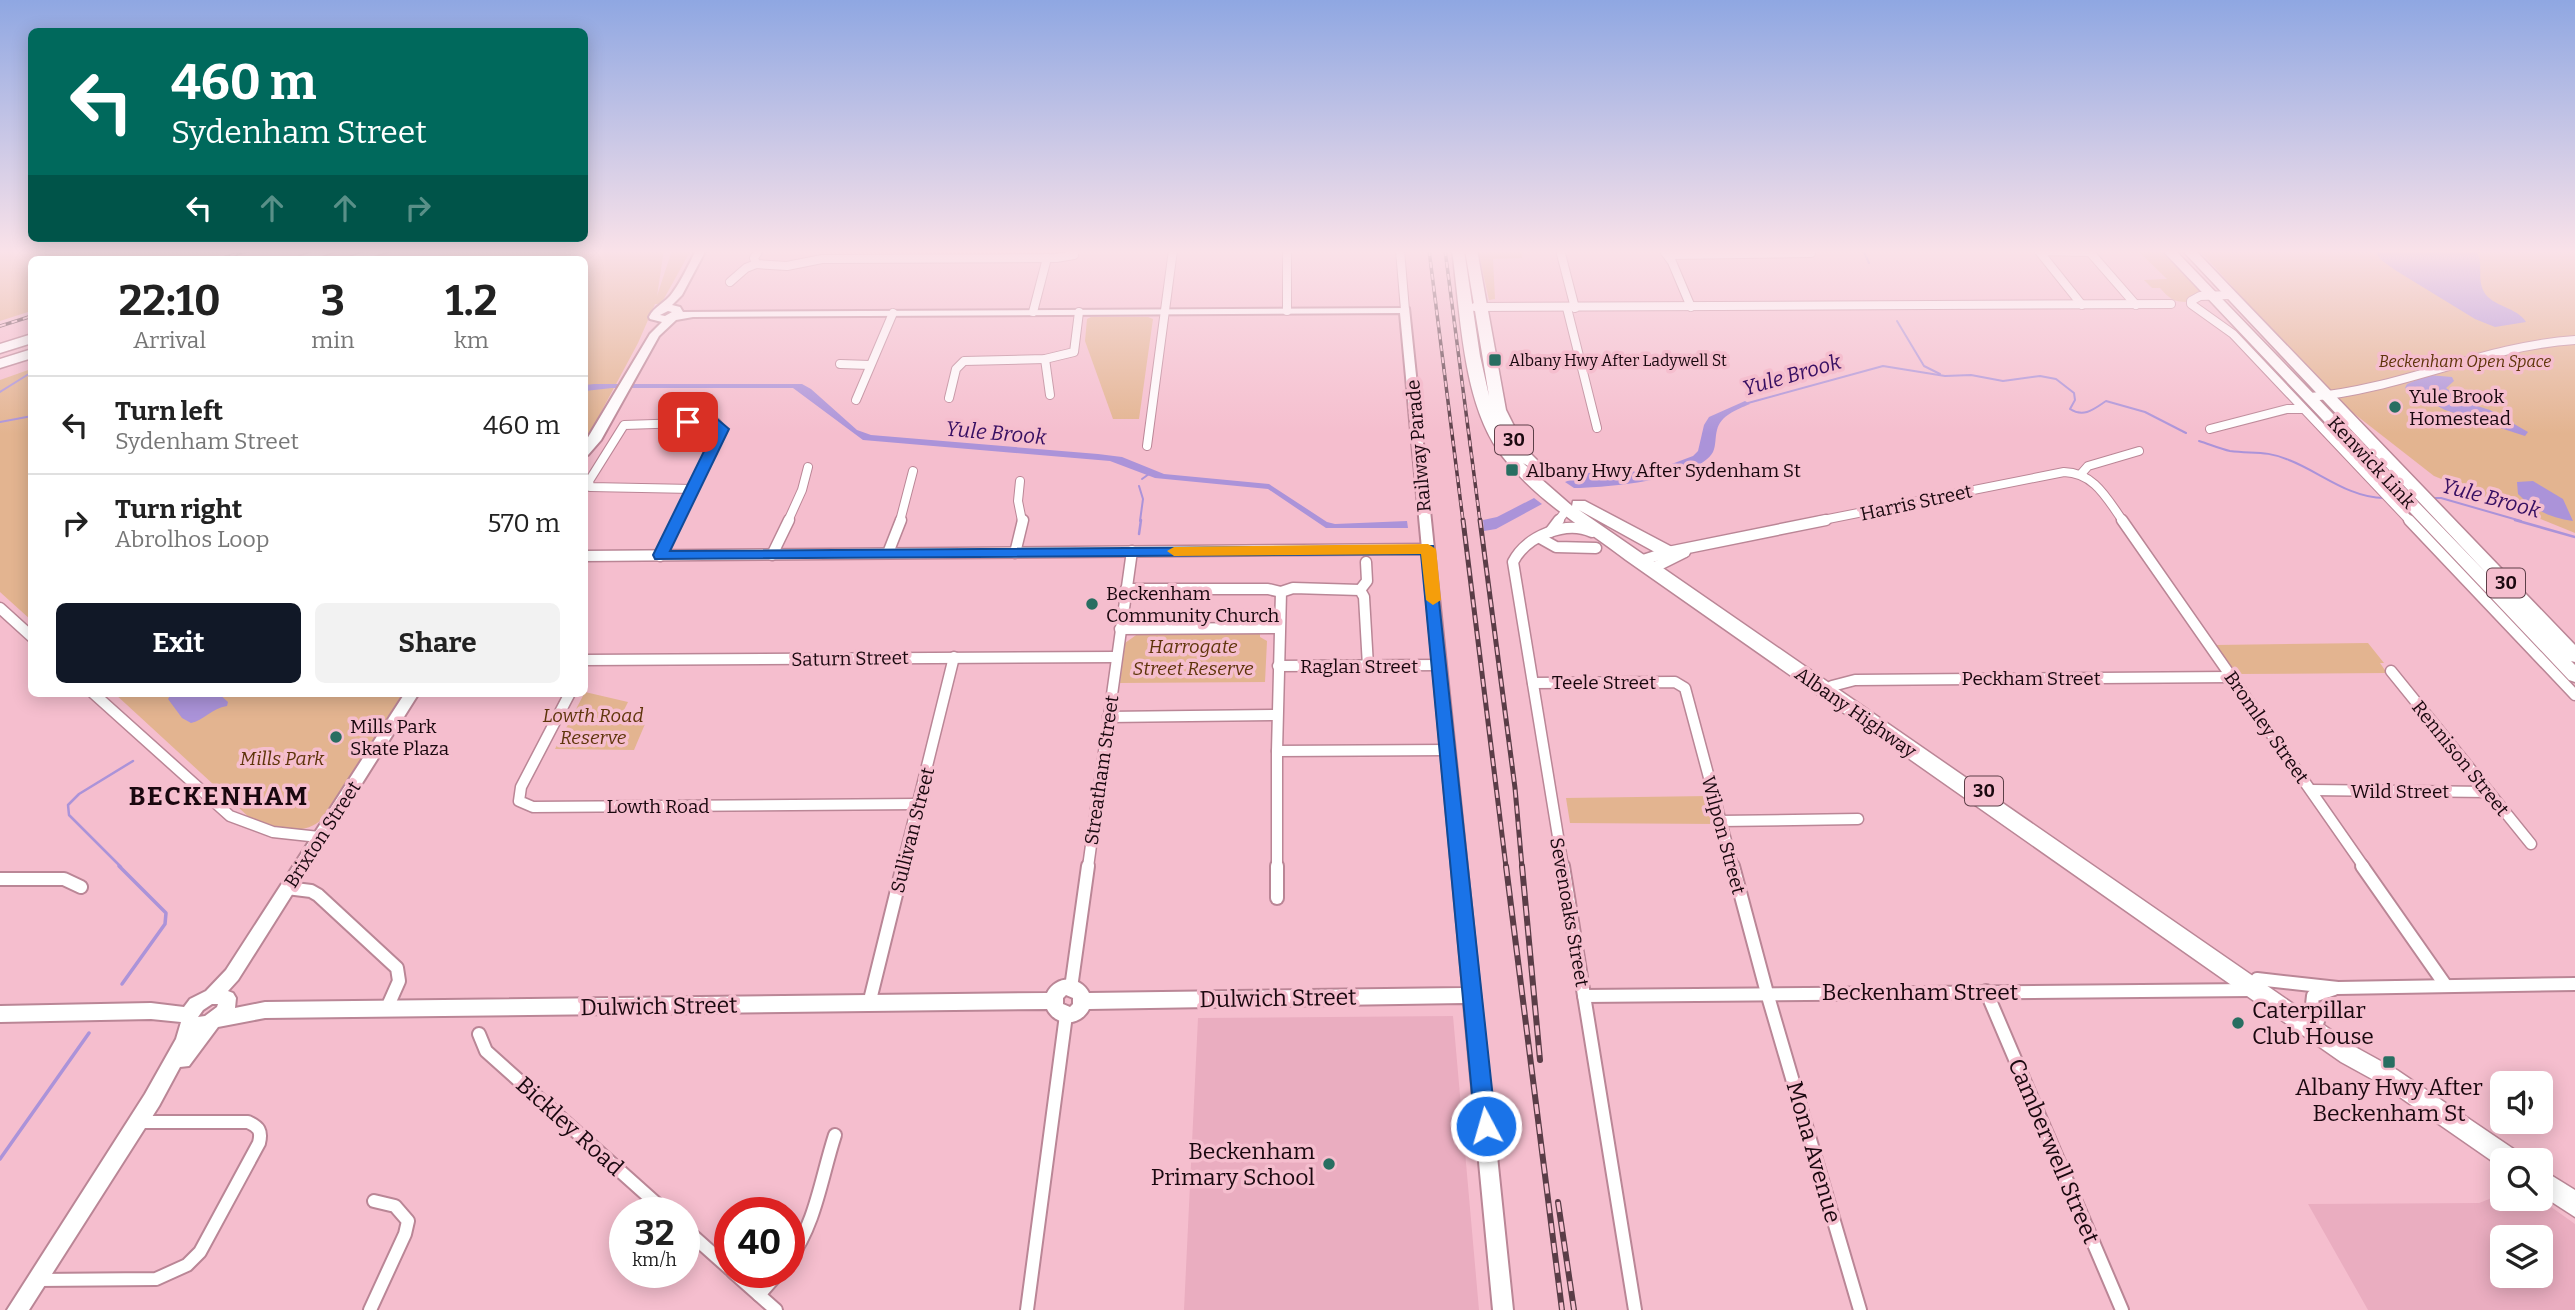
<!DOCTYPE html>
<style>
body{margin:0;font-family:Bitter,serif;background:#f2f2f2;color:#222;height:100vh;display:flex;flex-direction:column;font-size:26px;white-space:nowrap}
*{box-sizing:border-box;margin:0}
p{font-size:23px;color:#767676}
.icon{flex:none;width:38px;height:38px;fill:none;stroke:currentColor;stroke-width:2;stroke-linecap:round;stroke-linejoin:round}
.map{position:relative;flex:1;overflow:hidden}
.sheet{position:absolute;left:28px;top:256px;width:560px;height:441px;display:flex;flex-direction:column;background:#fff;border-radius:10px;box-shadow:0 4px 18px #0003}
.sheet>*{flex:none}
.top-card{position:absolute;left:28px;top:28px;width:560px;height:214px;border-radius:10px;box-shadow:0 4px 18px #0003;background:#00695c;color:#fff;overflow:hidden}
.fabs{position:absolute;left:2490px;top:1071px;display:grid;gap:14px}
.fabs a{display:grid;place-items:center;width:63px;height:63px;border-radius:10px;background:#fff;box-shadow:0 4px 18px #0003;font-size:35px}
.speed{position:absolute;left:609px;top:1197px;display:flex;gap:14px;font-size:35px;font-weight:700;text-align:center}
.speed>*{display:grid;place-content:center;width:91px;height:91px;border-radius:50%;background:#fff;box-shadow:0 4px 18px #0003;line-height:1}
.speed small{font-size:18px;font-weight:400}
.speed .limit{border:10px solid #d22;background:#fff;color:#111}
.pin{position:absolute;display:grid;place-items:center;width:60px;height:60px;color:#fff;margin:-30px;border-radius:14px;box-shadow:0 4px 10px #0006}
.me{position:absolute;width:77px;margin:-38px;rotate:354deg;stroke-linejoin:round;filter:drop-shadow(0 0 5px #0008)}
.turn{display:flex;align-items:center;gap:24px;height:147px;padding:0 28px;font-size:32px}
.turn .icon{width:91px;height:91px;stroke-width:2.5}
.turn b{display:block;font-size:49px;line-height:60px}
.lanes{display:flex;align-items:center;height:66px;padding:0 28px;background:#0003;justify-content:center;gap:35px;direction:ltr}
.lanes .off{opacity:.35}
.eta{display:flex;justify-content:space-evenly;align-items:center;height:119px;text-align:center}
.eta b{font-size:42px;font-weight:700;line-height:49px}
.primary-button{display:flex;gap:14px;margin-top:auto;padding:14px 28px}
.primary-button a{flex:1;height:80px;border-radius:10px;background:#111827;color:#fff;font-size:28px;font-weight:700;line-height:80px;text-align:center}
.primary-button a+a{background:#f2f2f2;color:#222}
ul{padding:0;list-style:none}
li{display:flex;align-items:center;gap:21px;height:98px;padding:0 28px;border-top:2px solid #e0e0e0}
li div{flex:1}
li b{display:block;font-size:26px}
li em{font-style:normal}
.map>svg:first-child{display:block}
</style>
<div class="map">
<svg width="2575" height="1310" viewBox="0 0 2575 1310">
<rect width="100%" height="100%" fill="#f5bece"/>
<g fill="#eaadc0" fill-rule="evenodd">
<path d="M1453,1016L1479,1310H1184L1198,1018Z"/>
<path d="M2502,1194V1199H2540L2575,1224V1310H2368L2308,1204L2479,1203ZM2502,1237H2541V1276H2502Z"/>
</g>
<g fill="#e3b490">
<path d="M0,250H236L206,259H32L31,311L0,321Z"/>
<path d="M466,250H664L657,296L672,250H691L661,304H655L638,343L585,442L584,259H419Z"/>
<path d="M1478,250H1521L1522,258L1493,259L1495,299L1489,300Z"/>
<path d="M2137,250H2164L2200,289L2199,293L2187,299V302C2173,302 2169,298 2160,288H2152L2144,280L2167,279Z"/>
<path d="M2199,250H2575V533L2434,476L2334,398Z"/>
<path d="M1091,317H1148L1153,319L1139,419H1113L1085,341L1087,319Z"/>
<path d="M31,369V620L0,592V380Z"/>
<path d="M1260,632V637L1267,641L1265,682L1120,683L1125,643L1139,633Z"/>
<path d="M2368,643L2384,663H2380L2387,673L2236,674L2215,645Z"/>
<path d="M585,692L628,702L617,724H645L634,750L555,749Z"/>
<path d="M114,693H403L322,819C302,838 274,827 251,819Z"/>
<path d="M1709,796L1716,824L1570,823L1566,798Z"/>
</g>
<g fill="#ab93d9">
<path d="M2375,250H2471L2478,253C2483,266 2477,278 2484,292C2493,307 2517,307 2526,322L2495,327L2475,319L2395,270L2380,259Z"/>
<path d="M2429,375L2452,377L2454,381L2446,388L2464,402L2490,410L2528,432L2525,436L2445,410L2405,388L2407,384Z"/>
<path d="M594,384H802L811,389L857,430L871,435L1098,454L1122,457L1164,474L1269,484L1327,522L1335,524L1407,521L1408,528H1326L1268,489L1155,478L1110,461L863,440L793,388H612L585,391V385Z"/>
<path d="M1745,401L1750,404C1736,410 1721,415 1717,430C1715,437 1716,446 1713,452C1698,480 1603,488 1574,488L1565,482L1587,473L1653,471L1693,456L1698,451L1704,425L1709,417Z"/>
<path d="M2533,481L2563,499L2573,521C2551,518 2534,510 2518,494L2517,482Z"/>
<path d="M1534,498L1542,504L1496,529L1484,531L1483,520L1497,517Z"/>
<path d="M172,693H218L228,702L227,706C212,708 203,721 191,723L182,718L168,699Z"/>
</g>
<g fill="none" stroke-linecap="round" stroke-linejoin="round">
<g stroke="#ab93d9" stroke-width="2">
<path d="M1863,250L1869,263"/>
<path d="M1897,321L1924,366L1940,374"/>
<path d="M0,392L32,372"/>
<path d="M1748,403L1883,366L1945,376L1971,375L2003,381L2040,376L2056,379L2074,393L2075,400L2070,409C2084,418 2094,409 2106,401L2145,412L2186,433"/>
<path d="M0,422L32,416"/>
<path d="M2199,441C2209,444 2220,449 2230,451C2252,454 2266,450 2289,460C2320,472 2349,498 2384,498"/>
<path d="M1142,479L1149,474"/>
<path d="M1139,486L1143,499L1140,521"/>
<path d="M2432,498H2441L2521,521"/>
</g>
<g stroke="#ab93d9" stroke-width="2.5">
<path d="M2515,520L2575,537"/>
<path d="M1139,534L1141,520"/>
<path d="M121,867L69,815L68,805L79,794L133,761"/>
</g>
<g stroke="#ab93d9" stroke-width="3.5">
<path d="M119,866L166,913L165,924L122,984"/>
<path d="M0,1159L89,1033"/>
</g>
<defs>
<g id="street-far2">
<path d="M759,250L754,258L756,264L787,266L822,259L1056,258L1074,255"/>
<path d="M1287,250V311"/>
<path d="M1400,250L1405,310"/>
<path d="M1560,250L1575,308"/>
<path d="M2038,250L2082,305"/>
<path d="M2088,250L2136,305"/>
<path d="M1664,251L1672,262L1691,307"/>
<path d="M2039,251L2090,252"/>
<path d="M1668,255L1811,253"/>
<path d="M730,282L746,268L756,264"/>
<path d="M2231,295L2200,296L2191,301V304L2233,334L2410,521"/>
<path d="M1475,307L2171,304"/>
<path d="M1567,308L1597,428"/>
<path d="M1033,312L1047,258"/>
<path d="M1045,359L1050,395"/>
<path d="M840,364L870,365"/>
<path d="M2311,397C2402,389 2484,346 2575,340"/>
<path d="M949,398L956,369L964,361L1045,359L1074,352L1079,312"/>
<path d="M856,400L893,313"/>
<path d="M716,422L722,429L693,489L590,487L589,481L624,425Z"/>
<path d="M2210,429L2287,409H2302"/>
<path d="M1147,446L1173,250"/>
<path d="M2081,474L2088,466L2139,451"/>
<path d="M1020,481L1018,501L1022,521"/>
<path d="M677,521L693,489"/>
<path d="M788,521L802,490L808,467"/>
<path d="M900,521L913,471"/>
<path d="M1558,521L1568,508"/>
<path d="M1818,521L2064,472C2095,473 2107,499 2123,521"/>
</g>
<g id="street-far1">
<path d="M2122,520L2364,867"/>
<path d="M2409,520L2575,695"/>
<path d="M1550,532L1559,520"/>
<path d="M1540,538L1556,547L1596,548"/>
<path d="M888,553L901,520"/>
<path d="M1015,553L1023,520"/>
<path d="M772,555L789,520"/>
<path d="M584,556L1428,549"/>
<path d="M660,556L678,520"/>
<path d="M1640,561L1668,552L1826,520"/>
<path d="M1651,569L1685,552"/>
<path d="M1126,589H1268L1281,592"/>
<path d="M1360,590L1367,581L1366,562"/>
<path d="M0,608L32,637"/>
<path d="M1120,629L1278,628"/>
<path d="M584,660L1116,657"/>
<path d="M1278,666L1440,665"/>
<path d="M2391,671L2531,844"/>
<path d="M1533,683L1675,682L1685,688L1733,867"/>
<path d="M1832,686L1855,680L2232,677"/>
<path d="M93,693L230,816L273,832L319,837"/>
<path d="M570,693L521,787L519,801L533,807L918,804"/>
<path d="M1108,717L1277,715"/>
<path d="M1277,751L1281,592L1293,588L1360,590L1364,597L1368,666"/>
<path d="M2311,790L2489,792"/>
<path d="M1720,821L1858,819"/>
<path d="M902,867L954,657"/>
<path d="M1088,867L1132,551"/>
<path d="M1277,867V751L1448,750"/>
<path d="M1563,867L1513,562C1526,536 1566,520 1592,532"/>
</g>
<g id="street">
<path d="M1277,866V898"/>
<path d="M1563,866L1635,1310"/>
<path d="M1733,866L1767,993L1860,1310"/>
<path d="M2362,866L2446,986"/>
<path d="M0,879H64L81,887"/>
<path d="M287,888L311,891L318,895L397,968L399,981L387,1008"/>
<path d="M2257,979L2338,988L2575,984"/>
<path d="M1071,988L1088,866"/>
<path d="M1986,991L2122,1310"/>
<path d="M1584,996L2252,990"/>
<path d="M869,1004L903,866"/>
<path d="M2318,1021L2312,1005L2313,996L2334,989"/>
<path d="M479,1034L486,1051L667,1213"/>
<path d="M684,1228L730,1269"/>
<path d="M789,1260C816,1223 821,1178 835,1135"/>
<path d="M733,1272L776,1310"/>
<path d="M37,1280L156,1279L187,1265L200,1252L259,1143C262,1131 259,1127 248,1122H139"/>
<path d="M759,1295L779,1272"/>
<path d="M370,1310L405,1234L408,1221L395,1206L374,1201"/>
<path d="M1027,1310L1066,1015"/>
</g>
<path id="secondary" d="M696,250H706L682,295L672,305L680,307L683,312L1409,308L1513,1310H1493L1464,1003L1089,1009C1080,1027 1056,1027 1047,1009L265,1018L218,1027L189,1066L180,1067L159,1106L29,1310H7L145,1094L176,1039L181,1022L151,1019L0,1022V1006L151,1003L184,1007L190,999L206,991L226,970L405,693H419L238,980L228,991L233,993L236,998L235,1008L265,1002L1047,993C1056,975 1080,975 1089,993L1463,988L1400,313L693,317L676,320L659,336L601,440L588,455H584V444L650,334L662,322L650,319L649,317C654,306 666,303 673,292C682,280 689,264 696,250ZM668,311L672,312L665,316L660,315ZM1066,995L1073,998V1004L1070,1007L1063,1004V998ZM212,1004H218L217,1007L205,1016L198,1017L203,1010Z"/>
<g id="highway">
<path d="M318,250H339L313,259H292Z"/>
<path d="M370,250H392L365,259H344Z"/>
<path d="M1452,250H1464L1480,356L1489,396L1465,250H1477L1506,410L1525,448L1541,464L1533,469L1523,463L1572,506L1573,501H1585L1674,548L1676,552L1674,556H1662L1579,510L2357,1048L2397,1070L2518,1152L2522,1160H2502V1168L2381,1084L2341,1062L1626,560C1584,528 1536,500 1503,457C1462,405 1461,314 1452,250Z"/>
<path d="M2162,250H2175L2490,577L2182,250H2195L2575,645V662L2571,661L2575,665V682L2569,680Z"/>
<path d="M32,334V343L0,353V344Z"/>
<path d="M32,349V358L0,368V359Z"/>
<path d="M2541,1169L2575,1190V1217L2541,1195Z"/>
</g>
</defs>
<use href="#street-far2" stroke="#ba8696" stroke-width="10"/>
<use href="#street-far1" stroke="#ba8696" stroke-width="13"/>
<use href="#street" stroke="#ba8696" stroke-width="16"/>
<use href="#secondary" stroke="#ba8696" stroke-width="4"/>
<use href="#highway" stroke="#ba8696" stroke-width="3"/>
<use href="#street-far2" stroke="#fff" stroke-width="8"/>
<use href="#street-far1" stroke="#fff" stroke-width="10"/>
<use href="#street" stroke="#fff" stroke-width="12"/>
<use href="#secondary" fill="#fff" fill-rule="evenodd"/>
<use href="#highway" fill="#fff" fill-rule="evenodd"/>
<defs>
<g id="rail-far2">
<path d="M1429,250L1463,521"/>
<path d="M1445,250L1480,521"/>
<path d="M219,259L251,250"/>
<path d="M0,326L32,316"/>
</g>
<g id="rail-far1">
<path d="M1463,520L1506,867"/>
<path d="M1480,520L1515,788L1522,867"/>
</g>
<g id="rail">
<path d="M1506,866L1562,1310"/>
<path d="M1522,866L1540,1060"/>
<path d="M1558,1202L1574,1310"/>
</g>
</defs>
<use href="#rail-far2" stroke="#5a3d47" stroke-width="3.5"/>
<use href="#rail-far1" stroke="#5a3d47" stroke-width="5"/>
<use href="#rail" stroke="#5a3d47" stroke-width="6"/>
<use href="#rail-far2" stroke="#f5bece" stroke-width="2" stroke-dasharray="6" stroke-linecap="butt"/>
<use href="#rail-far1" stroke="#f5bece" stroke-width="2.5" stroke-dasharray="8" stroke-linecap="butt"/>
<use href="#rail" stroke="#f5bece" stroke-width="3.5" stroke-dasharray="10" stroke-linecap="butt"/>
</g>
<linearGradient id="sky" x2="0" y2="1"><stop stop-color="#8fa7e2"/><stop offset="0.58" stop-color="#fae2e9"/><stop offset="1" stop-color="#fae2e9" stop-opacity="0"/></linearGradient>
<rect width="2575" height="434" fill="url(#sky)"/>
<path fill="#1a73e8" stroke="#114b97" stroke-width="2" d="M716,418L729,429L670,551L1433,546L1496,1126L1493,1133L1486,1136L1478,1133L1475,1126L1421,554L655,559L653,555L715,429L712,426H688L681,422L688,418Z"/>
<path fill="#f59e0b" d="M1428,544L1436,549L1441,600L1433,605L1426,600L1421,554L1174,556L1167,551L1174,547Z"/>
<g fill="#286e61" stroke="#f5bece" stroke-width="2.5">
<rect x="1488" y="353" width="14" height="14" rx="3.5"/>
<circle cx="2395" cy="407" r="7"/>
<rect x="1505" y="463" width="14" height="14" rx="3.5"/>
<circle cx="1092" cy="604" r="7"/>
<circle cx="336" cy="737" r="7"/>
<circle cx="2238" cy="1023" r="7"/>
<rect x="2382" y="1055" width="14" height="14" rx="3.5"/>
<circle cx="1329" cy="1164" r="7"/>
</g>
<g text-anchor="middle" stroke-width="7" stroke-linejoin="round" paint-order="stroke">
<g font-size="16" fill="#1a080f" stroke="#f5bece" text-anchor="start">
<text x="1509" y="366">Albany Hwy After Ladywell St</text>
</g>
<g font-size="16" font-style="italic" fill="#5e340a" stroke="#f5bece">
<text x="2465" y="367">Beckenham Open Space</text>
</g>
<g fill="#f5bece" stroke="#5c3f48" stroke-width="2">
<rect x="1495" y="425.5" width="38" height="29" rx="5"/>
<rect x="2487" y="568.5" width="38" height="29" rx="5"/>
<rect x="1965" y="776.5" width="38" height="29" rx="5"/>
</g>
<g font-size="18" font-weight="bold" fill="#1a080f">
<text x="1514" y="446">30</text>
<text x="2506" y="589">30</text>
<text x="1984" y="797">30</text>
</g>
<g font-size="19" fill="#1a080f" stroke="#f5bece" text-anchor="start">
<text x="2409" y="403">Yule Brook<tspan x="2409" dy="22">Homestead</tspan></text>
<text x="1526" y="477">Albany Hwy After Sydenham St</text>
<text x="1106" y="600">Beckenham<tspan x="1106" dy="22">Community Church</tspan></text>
<text x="350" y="733">Mills Park<tspan x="350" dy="22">Skate Plaza</tspan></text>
</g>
<g font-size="19" fill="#1a080f" stroke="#f5bece">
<text transform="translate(1418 446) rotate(-95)" y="7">Railway Parade</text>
<text transform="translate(2372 462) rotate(47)" y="7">Kenwick Link</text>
<text transform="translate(1916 502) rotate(-12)" y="7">Harris Street</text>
<text transform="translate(850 658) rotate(-1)" y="7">Saturn Street</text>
<text x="1359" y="673">Raglan Street</text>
<text x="2031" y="685">Peckham Street</text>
<text x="1604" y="689">Teele Street</text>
<text transform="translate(1856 712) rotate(35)" y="7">Albany Highway</text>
<text transform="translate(2267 727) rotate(55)" y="7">Bromley Street</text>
<text transform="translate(2461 758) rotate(51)" y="7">Rennison Street</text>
<text transform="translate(1101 770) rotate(-82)" y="7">Streatham Street</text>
<text x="2400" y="798">Wild Street</text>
<text x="658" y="813">Lowth Road</text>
<text transform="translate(912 830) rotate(-76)" y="7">Sullivan Street</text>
<text transform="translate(322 834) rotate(-57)" y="7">Brixton Street</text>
<text transform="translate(1724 835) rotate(75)" y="7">Wilpon Street</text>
<text transform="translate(1570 912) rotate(80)" y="7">Sevenoaks Street</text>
</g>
<g font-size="19" font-style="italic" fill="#5e340a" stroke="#f5bece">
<text x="1193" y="653">Harrogate<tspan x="1193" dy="22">Street Reserve</tspan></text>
<text x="593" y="722">Lowth Road<tspan x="593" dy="22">Reserve</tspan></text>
<text x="282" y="765">Mills Park</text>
</g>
<g font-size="21" font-style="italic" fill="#370f62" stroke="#f5bece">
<text transform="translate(1792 375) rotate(-16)" y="7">Yule Brook</text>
<text transform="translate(996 433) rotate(5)" y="7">Yule Brook</text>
<text transform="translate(2491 498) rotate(15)" y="7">Yule Brook</text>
</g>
<g font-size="23" fill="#1a080f" stroke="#f5bece">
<text x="1920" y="1000">Beckenham Street</text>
<text transform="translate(1278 998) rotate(-1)" y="8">Dulwich Street</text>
<text transform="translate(659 1006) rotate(-1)" y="8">Dulwich Street</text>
<text transform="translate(570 1126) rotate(42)" y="8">Bickley Road</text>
<text transform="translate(2054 1151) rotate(67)" y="8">Camberwell Street</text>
<text transform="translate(1814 1152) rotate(74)" y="8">Mona Avenue</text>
</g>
<g font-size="23" fill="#1a080f" stroke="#f5bece" text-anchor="start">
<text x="2252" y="1018">Caterpillar<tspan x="2252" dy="26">Club House</tspan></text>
<text x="2389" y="1095" text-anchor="middle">Albany Hwy After<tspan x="2389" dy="26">Beckenham St</tspan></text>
<text x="1315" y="1159" text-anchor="end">Beckenham<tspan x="1315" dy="26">Primary School</tspan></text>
</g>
<g font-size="26" font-weight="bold" letter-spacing="2" fill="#1a080f" stroke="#f5bece">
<text x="219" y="805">BECKENHAM</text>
</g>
</g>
</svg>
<div class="fabs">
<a><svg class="icon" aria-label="sound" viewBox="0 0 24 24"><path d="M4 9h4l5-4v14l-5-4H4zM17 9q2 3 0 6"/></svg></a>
<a><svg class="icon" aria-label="search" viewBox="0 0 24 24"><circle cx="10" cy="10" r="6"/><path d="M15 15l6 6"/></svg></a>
<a><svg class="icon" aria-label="layers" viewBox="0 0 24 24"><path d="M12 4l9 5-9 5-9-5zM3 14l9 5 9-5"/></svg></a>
</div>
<div class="speed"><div>32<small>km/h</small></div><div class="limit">40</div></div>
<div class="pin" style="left:688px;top:422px;background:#d93025"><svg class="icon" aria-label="arrive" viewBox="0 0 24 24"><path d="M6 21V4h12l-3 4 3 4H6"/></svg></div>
<svg class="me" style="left:1486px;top:1126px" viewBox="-20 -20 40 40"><circle r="17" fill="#1a73e8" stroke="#fff" stroke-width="3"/><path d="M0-11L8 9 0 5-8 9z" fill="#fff"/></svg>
<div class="top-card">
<div class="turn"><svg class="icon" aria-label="left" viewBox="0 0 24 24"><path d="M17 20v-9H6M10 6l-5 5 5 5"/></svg><div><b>460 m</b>Sydenham Street</div></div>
<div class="lanes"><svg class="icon" aria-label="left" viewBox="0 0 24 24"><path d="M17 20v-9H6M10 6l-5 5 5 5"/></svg><svg class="icon off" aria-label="ahead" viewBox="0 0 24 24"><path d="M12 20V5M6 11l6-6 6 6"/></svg><svg class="icon off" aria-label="ahead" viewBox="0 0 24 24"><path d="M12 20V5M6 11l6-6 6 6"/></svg><svg class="icon off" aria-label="right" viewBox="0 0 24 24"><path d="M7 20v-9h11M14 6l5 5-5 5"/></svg></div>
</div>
<section class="sheet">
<div class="eta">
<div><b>22:10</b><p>Arrival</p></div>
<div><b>3</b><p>min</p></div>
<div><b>1.2</b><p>km</p></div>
</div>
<ul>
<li><svg class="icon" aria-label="left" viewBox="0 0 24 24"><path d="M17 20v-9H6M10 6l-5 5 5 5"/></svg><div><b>Turn left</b><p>Sydenham Street</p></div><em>460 m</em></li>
<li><svg class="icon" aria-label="right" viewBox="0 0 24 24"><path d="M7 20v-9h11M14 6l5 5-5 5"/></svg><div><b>Turn right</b><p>Abrolhos Loop</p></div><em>570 m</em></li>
</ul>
<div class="primary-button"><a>Exit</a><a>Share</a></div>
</section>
</div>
